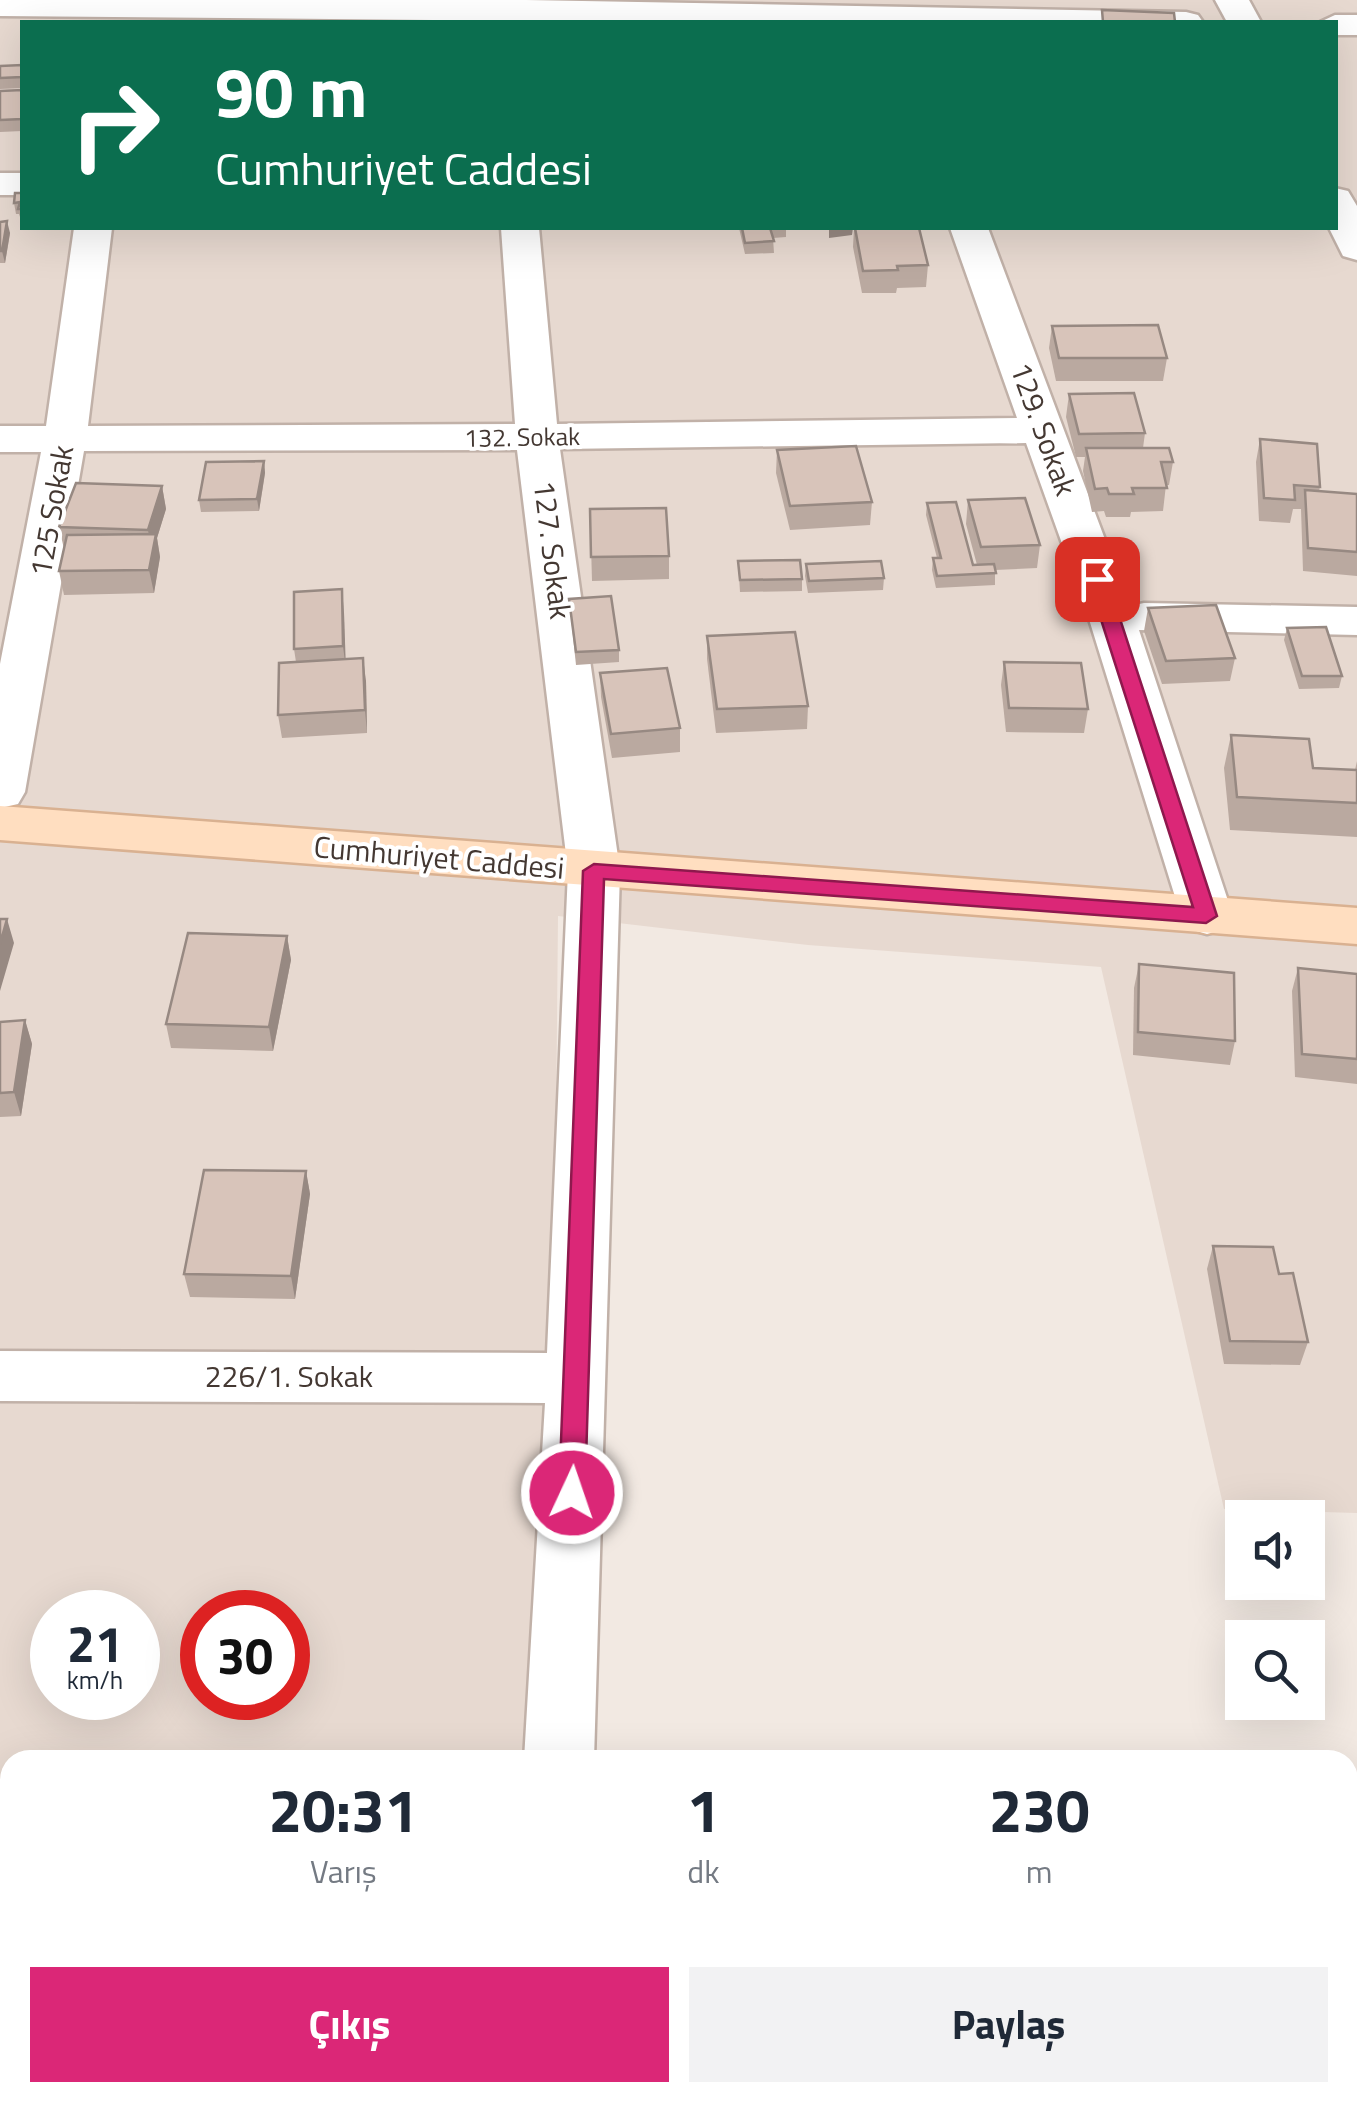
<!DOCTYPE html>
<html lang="tr">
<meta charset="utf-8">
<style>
body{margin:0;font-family:"Titillium Web",sans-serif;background:#f2f2f3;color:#1f2937;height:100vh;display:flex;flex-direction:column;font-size:38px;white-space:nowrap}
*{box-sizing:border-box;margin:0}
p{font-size:32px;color:#747a83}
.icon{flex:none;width:55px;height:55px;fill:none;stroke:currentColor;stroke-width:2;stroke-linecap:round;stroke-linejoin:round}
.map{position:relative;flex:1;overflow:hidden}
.side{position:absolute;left:0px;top:1750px;width:1358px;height:352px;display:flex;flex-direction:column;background:#fff;border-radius:30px 30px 0 0;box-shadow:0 10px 40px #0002}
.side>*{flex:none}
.top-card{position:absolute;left:20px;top:20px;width:1318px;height:210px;border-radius:0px;box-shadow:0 10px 40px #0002;background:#0b6e4f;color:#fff;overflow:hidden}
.tools{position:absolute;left:1225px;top:1500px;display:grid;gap:20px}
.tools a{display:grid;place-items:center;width:100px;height:100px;border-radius:0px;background:#fff;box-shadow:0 10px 40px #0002;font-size:50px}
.speed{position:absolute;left:30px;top:1590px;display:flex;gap:20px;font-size:50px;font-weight:700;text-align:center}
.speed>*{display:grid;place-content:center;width:130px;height:130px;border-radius:50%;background:#fff;box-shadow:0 10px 40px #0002;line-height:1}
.speed small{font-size:25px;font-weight:400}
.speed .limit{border:15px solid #d22;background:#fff;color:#111}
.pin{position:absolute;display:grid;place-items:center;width:85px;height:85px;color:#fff;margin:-42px;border-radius:20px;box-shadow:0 5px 15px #0006}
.me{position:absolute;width:110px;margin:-55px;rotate:3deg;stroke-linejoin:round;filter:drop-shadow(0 0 8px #0008)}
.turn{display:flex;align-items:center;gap:35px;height:210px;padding:0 30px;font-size:45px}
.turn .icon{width:130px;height:130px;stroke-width:2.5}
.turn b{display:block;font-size:70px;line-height:85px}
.eta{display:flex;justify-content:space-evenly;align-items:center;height:170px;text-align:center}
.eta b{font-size:60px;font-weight:700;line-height:70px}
.action{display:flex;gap:20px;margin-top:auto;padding:20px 30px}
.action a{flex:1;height:115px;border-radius:0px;background:#db2777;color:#fff;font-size:40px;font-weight:700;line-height:115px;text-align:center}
.action a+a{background:#f2f2f3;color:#1f2937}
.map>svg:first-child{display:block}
</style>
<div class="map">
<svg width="1357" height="2101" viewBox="0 0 1357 2101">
<rect width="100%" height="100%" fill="#f2e9e2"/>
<path fill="#e7d9d0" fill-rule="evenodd" d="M0,0H1357V1513L1224,1509L1101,967L808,945L558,916L550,1760H10V2092H547V2101H0ZM22,22H1335V228H22ZM52,1612H138V1698H52ZM202,1612H288V1698H202Z"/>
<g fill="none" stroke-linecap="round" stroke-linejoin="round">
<defs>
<g id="minor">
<path d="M0,0H526L1186,12L1198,15L1203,22H648L0,16Z"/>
<path d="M1215,0H1249L1261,22H1227Z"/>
<path d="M1335,15H1357V35H1335V22H1320Z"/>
<rect x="0" y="173" width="22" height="22"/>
<path d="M1335,188L1348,191L1357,206V260L1343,256L1329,228H1335Z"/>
<path d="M74,228H112L88,426L515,424L501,228H539L557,424L1017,418L950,228H988L1130,606L1144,603L1357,607V635L1139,630L1233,916L1225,929L1207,934L1189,929L1181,916L1088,616L1026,443L560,449L620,871L594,1760H524L545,1403L0,1401V1351L547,1353L568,871L517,450L84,451L25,792L18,804L0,808V664L41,452H0V426H46Z"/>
<path d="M0,1980L10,1981V2055L0,2054Z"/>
<rect x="504" y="2092" width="76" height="9"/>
</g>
<path id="secondary" d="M0,806L1357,908V944L0,840Z"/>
</defs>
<use href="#minor" stroke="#c1b1a8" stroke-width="5"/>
<use href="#secondary" stroke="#d9b191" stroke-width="5"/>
<use href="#minor" fill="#fff" fill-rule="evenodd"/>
<use href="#secondary" fill="#ffdec0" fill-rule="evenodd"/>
</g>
<g fill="#baa9a0">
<path d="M22,65V88L0,89V66Z"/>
<path d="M22,90V131L0,132V91Z"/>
<path d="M22,187V220H21L19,214H16L14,203L21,193Z"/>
<path d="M0,222L10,233L5,263H0Z"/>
<path d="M739,228H786V237L773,238L774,253L745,254Z"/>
<path d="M854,228L928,265L926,287L897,288L896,293H862L853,247Z"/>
<path d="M1052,326L1167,358L1163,381H1056L1049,348Z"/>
<path d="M1069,394L1145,433L1143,448L1173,462L1169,485H1166L1163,511L1131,512L1130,517H1106L1104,511L1092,512L1083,471L1085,457H1076L1066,417Z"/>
<path d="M1260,439L1320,487L1319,491L1357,494V576L1303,571L1301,509H1293L1290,523L1259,521L1256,462Z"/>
<path d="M777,450L872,502L870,525L790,530L776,473Z"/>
<path d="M264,461L265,473L259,511L201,512L199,500Z"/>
<path d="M162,486L166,509L157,538L160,557L154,593L64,595L59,571L64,549L59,527Z"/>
<path d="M968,500L1040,545L1037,568L995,570V585L936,588L932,570L933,558H937L926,515L927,503L973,565H977L966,524Z"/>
<path d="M590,509L669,556V579L592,581Z"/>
<path d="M738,561L802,579V591L740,592Z"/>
<path d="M806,564L884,578L883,590L808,593L805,576Z"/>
<path d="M569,599L619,650V662L576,665Z"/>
<path d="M1148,608L1235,658L1230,681L1162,684L1144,631Z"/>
<path d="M344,613L345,659L366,681L367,733L282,738L278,715L296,662L294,649Z"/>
<path d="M1287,628L1342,676L1339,688L1299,689L1284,640Z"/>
<path d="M707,636L808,706L807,729L716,733L707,659Z"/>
<path d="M1004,662L1088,709L1084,733L1006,732L1001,685Z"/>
<path d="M600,673L680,728V752L612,758L601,697Z"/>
<path d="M1231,735L1313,768L1355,770L1357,761V837L1230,830L1224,768Z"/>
<path d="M287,936L291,960L273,1051L171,1048L166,1024Z"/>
<path d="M1139,964L1235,1041L1230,1065L1133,1055L1134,988Z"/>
<path d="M1298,968L1357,974V1084L1295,1077L1292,991Z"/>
<path d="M25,1020L32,1044L21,1116L0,1117V1022Z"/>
<path d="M306,1171L310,1194L295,1299L190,1297L184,1274Z"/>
<path d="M1213,1246L1279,1274L1308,1342L1300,1365L1224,1364L1207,1269Z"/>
</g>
<g fill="#978982">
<path d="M7,221L10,233L5,263L2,251Z"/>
<path d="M829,228H853L852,235L829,238Z"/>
<path d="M264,461L265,473L259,511L257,499Z"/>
<path d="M162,486L166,509L157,538L160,557L154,593L149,570L152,553L148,530Z"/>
<path d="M342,589L344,613L346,670L343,646Z"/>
<path d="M363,658L366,681L367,733L365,710Z"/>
<path d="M7,919L14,943L0,991V944Z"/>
<path d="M287,936L291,960L273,1051L269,1027Z"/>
<path d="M25,1020L32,1044L21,1116L14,1092Z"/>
<path d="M306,1171L310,1194L295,1299L291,1276Z"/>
</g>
<g fill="#d8c4ba" stroke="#978982" stroke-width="2.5">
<path d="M1102,10L1174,13L1175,22H1103Z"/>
<path d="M22,65V77L0,78V66Z"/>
<path d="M22,90V119L0,120V91Z"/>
<path d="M22,187V209H18L20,202L14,203L15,193H21Z"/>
<path d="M7,221L2,251H0V222Z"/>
<path d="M742,228H770L774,241L745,243Z"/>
<path d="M855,228H919L928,265L897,266L898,270L863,271Z"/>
<path d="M1158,325L1167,358H1059L1052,326Z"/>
<path d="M1134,393L1145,433L1079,434L1069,394Z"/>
<path d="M1260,439L1317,444L1320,487L1294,485L1295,500L1264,498Z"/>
<path d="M856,446L872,502L790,506L777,450Z"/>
<path d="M1086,448H1169L1173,462H1161L1167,488H1132L1134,494H1109L1107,488L1095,489Z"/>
<path d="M264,461L257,499L199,500L206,462Z"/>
<path d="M76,483L162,486L148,530L59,527Z"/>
<path d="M1305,490L1357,494V552L1308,548Z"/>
<path d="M1025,498L1040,545L981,547L968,500Z"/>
<path d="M956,502L973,565L994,564L996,573L937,576L933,558H941L927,503Z"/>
<path d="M666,508L669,556L591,557L590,509Z"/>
<path d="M156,534L149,570L59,571L67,535Z"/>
<path d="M800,560L802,579L740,580L738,561Z"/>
<path d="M881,561L884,578L809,581L806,564Z"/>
<path d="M342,589L343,646L294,649V592Z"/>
<path d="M611,596L619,650L576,652L569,599Z"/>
<path d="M1216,605L1235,658L1166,661L1148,608Z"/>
<path d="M1326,627L1342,676H1302L1287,628Z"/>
<path d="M795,632L808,706L717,709L707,636Z"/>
<path d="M363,658L365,710L278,715L279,663Z"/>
<path d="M1004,662L1081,663L1088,709L1009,708Z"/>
<path d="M667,668L680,728L611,734L600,673Z"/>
<path d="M1231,735L1309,739L1313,768L1357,770V803L1237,797Z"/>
<path d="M0,919H7L0,944Z"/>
<path d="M188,933L287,936L269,1027L166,1024Z"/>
<path d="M1139,964L1234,973L1235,1041L1138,1032Z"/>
<path d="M1298,968L1357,974V1059L1302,1054Z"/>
<path d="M25,1020L14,1092L0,1093V1022Z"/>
<path d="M204,1170L306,1171L291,1276L184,1274Z"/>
<path d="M1213,1246L1273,1247L1279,1274L1293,1273L1308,1342L1230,1341Z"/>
</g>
<path fill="#db2777" stroke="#8e194d" stroke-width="2.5" d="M1097,573L1107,579L1217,916L1206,923L604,879L585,1493L581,1501L572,1504L562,1501L559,1493L583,871L594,864L1193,907L1088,579Z"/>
<g text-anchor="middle" stroke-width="8" stroke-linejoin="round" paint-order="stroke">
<g font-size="25" fill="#443832" stroke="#fff">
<text transform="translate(522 437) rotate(-1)" y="9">132. Sokak</text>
</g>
<g font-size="30" fill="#443832" stroke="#fff">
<text transform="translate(1043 429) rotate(70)" y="10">129. Sokak</text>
<text transform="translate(52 511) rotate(-80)" y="10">125 Sokak</text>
<text transform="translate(552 550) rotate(83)" y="10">127. Sokak</text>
<text transform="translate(439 858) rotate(5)" y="10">Cumhuriyet Caddesi</text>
<text x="289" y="1387">226/1. Sokak</text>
</g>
</g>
</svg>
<div class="tools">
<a><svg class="icon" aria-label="sound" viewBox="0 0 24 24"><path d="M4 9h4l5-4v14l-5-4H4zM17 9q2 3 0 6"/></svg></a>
<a><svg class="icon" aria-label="search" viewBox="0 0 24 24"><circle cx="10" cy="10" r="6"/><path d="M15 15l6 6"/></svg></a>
</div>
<div class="speed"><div>21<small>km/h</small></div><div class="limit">30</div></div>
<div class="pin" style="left:1097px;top:579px;background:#d93025"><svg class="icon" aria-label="arrive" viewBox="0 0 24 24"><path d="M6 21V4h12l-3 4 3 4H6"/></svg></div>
<svg class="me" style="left:572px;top:1493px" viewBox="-20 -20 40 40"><circle r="17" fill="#db2777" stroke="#fff" stroke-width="3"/><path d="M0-11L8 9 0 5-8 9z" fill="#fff"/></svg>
<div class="top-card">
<div class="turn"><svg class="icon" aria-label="right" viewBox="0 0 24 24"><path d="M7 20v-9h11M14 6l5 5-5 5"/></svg><div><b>90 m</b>Cumhuriyet Caddesi</div></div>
</div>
<section class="side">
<div class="eta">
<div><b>20:31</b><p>Varış</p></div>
<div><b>1</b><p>dk</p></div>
<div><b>230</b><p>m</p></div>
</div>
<div class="action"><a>Çıkış</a><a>Paylaş</a></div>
</section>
</div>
